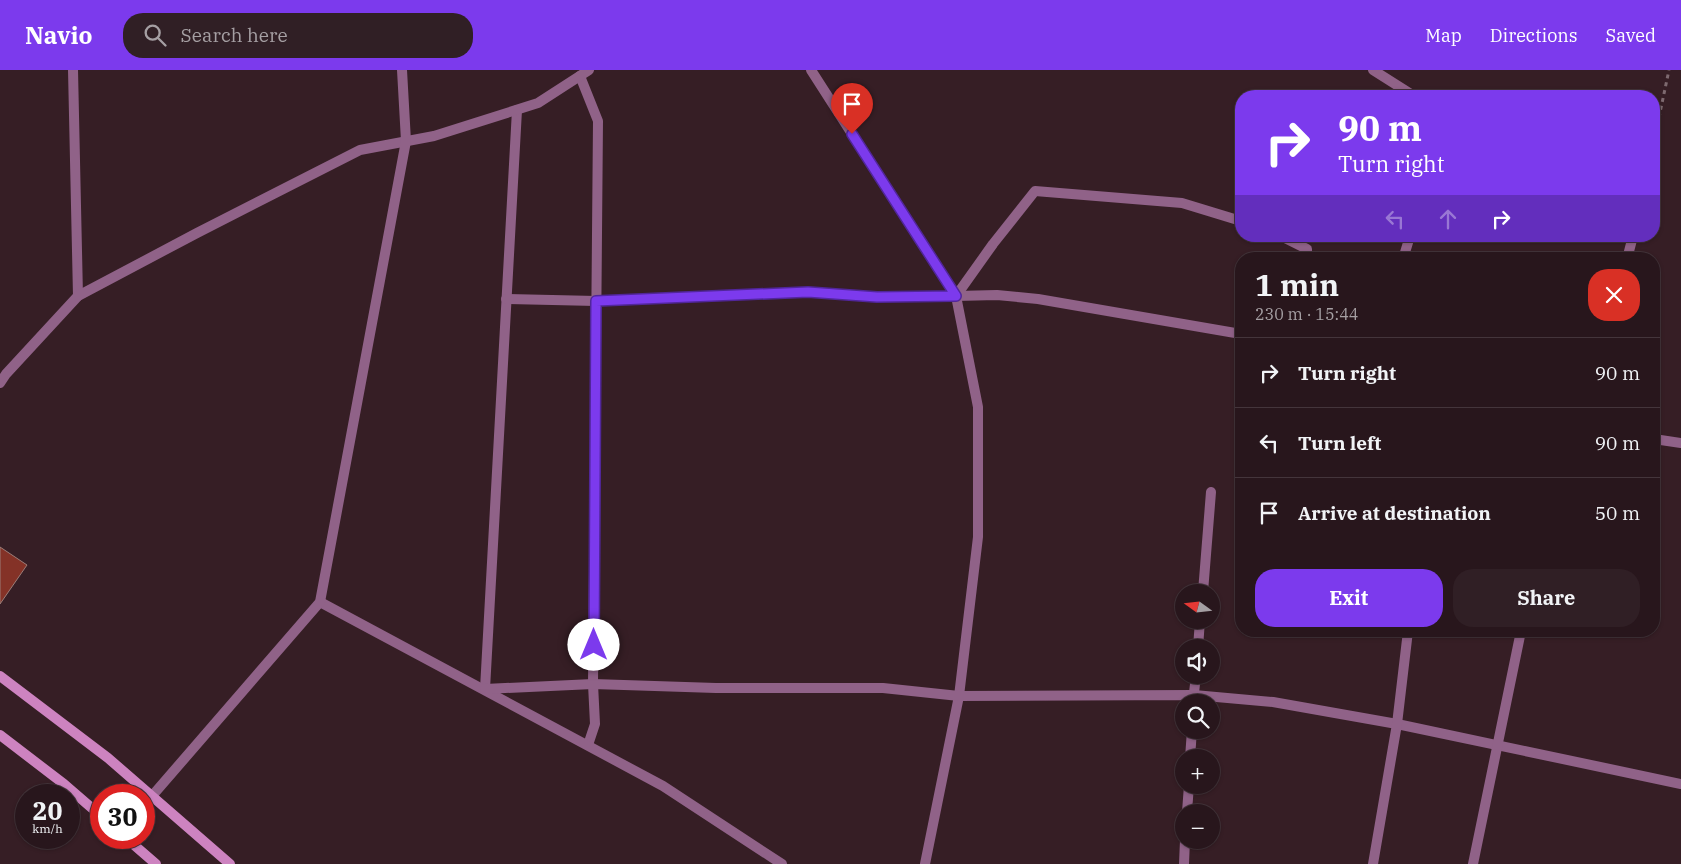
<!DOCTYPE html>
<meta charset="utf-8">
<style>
body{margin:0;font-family:"IBM Plex Serif",serif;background:#301f25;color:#f1f3f6;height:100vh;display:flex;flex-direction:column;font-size:19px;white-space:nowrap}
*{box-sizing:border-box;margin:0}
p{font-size:16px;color:#a59fa3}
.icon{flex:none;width:28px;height:28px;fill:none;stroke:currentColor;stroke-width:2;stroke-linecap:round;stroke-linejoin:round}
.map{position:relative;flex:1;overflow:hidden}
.side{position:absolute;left:1235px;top:182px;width:425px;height:385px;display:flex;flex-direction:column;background:#28161c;border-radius:20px;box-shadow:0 1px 4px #0004,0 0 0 1px #44353b}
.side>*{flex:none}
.top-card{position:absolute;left:1235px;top:20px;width:425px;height:152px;border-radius:20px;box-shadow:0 1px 4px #0004,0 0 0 1px #44353b;background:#7c3aed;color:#fff;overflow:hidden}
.needle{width:32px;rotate:285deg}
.controls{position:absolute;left:1175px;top:514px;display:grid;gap:10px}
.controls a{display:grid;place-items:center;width:45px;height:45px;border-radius:50%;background:#28161c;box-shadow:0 1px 4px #0004,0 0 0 1px #44353b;font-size:25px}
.speed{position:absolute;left:15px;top:714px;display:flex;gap:10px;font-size:25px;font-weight:700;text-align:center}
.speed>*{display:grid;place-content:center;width:65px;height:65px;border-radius:50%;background:#28161c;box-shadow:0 1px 4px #0004,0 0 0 1px #44353b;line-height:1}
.speed small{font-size:12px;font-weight:400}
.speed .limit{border:8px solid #d22;background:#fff;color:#111}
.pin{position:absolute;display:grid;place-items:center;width:42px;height:42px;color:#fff;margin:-51px -21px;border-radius:50% 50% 50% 0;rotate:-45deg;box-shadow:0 0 5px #0007}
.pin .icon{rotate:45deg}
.me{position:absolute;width:55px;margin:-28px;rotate:0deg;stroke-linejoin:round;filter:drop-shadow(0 0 4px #0008)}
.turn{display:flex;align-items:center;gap:18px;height:105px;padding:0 20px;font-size:22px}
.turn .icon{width:65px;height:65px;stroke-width:2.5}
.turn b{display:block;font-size:35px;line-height:42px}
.lanes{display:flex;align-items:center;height:48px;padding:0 20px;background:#0003;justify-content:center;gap:25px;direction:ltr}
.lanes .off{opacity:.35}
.round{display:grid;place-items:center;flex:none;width:52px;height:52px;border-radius:20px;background:#301f25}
.overview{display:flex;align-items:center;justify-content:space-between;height:85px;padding:0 20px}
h1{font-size:30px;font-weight:800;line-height:38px}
.cta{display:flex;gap:10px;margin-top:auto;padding:10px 20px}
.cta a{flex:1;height:58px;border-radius:20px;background:#7c3aed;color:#fff;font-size:20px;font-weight:800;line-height:58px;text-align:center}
.cta a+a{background:#301f25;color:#f1f3f6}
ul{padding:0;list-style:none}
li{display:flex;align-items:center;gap:15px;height:70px;padding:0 20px;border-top:1px solid #44353b}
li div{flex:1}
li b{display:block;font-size:19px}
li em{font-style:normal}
header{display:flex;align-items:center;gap:30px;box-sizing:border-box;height:70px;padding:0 25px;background:#7c3aed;color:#fff}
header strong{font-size:24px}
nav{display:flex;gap:28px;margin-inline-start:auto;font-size:18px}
.search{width:350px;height:45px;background:#301f25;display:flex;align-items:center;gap:12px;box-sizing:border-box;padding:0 18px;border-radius:20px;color:#a59fa3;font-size:19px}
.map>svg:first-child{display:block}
</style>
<header>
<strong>Navio</strong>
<div class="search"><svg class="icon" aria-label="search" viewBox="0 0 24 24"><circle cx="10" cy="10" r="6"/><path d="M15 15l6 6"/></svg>Search here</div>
<nav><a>Map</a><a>Directions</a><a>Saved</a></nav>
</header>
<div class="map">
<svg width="1681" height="794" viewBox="0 0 1681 794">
<rect width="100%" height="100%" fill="#361e25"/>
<path fill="#843227" stroke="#9b7d78" d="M0,477L27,495L0,534Z"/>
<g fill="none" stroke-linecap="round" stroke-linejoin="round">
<path stroke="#7e6a70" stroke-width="3" stroke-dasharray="4 4" stroke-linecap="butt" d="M1654,71L1669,0"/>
<path stroke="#906288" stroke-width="10" d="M485,619L517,40"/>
<g stroke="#906288" stroke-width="10">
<path d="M73,0L78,226"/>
<path d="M811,0L956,226"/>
<path d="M1373,0L1414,26"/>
<path d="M580,6L598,51L593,614L595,654L588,675"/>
<path d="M1281,166L1307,179V189"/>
<path d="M1403,189L1410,166"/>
<path d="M1627,189L1633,166"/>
<path d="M956,226L993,174L1035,121L1182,133L1241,151"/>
<path d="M956,226L997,225L1038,229L1241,264"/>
<path d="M506,229L596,231L808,222L877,227L956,226L978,337V467L959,626L925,794"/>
<path d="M0,313L6,304L78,226L197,163L360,80L434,66L538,33L589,0"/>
<path d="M1654,369L1681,373"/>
<path d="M1203,522L1211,422"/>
<path d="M320,532L663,716L782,794"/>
<path d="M1198,578L1200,550"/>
<path d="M485,619L593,614L716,618H883L959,626L1194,625L1273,632L1397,654L1681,714"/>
<path d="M1193,632L1196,605"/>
<path d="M1190,688L1192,660"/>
<path d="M152,726L320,532L406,71L402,0"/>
<path d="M1187,742L1189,715"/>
<path d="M1184,794L1185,770"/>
<path d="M1373,794L1397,654L1408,561"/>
<path d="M1473,794L1521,561"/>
</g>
<g stroke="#cd83c0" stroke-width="10">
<path d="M0,606L108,688L230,794"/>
<path d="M0,665L64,714L101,746"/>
<path d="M126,768L156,794"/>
</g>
</g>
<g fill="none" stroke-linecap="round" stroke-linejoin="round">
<defs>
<path id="route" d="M594,575L596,231L808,222L877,227L956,226L852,64"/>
</defs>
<use href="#route" stroke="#51269a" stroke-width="12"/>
<use href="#route" stroke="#7c3aed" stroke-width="9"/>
</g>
</svg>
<div class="controls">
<a><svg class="needle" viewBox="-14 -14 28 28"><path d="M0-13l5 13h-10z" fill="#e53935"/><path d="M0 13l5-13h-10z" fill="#a59fa3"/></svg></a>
<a><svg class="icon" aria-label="sound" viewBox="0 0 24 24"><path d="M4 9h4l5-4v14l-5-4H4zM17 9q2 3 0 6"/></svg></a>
<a><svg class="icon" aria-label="search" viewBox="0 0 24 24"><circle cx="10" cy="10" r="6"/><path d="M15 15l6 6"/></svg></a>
<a>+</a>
<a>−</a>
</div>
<div class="speed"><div>20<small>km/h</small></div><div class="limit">30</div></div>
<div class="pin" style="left:852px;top:64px;background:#d93025"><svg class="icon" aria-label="arrive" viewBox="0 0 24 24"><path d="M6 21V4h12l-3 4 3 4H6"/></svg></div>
<svg class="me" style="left:594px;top:575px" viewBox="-20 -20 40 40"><circle r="19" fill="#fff"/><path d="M0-13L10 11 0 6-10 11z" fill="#7c3aed"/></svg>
<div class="top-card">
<div class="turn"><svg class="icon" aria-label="right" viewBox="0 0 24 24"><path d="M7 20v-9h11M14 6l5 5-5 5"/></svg><div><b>90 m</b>Turn right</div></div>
<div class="lanes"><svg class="icon off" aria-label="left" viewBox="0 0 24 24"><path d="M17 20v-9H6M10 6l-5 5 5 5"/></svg><svg class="icon off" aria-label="ahead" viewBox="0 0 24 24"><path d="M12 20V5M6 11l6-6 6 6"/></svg><svg class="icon" aria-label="right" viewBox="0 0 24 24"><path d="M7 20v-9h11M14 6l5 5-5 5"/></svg></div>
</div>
<section class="side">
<div class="overview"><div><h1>1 min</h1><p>230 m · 15:44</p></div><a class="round" style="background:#d93025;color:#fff"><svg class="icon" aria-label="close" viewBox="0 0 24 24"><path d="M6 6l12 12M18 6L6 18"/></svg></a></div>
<ul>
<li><svg class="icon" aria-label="right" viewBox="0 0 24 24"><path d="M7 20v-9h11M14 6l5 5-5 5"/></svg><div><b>Turn right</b></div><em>90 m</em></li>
<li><svg class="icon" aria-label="left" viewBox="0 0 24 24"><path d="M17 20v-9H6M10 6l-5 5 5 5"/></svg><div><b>Turn left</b></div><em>90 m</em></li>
<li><svg class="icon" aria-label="arrive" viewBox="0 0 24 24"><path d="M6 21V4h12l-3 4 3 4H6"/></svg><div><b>Arrive at destination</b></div><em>50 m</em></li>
</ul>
<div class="cta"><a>Exit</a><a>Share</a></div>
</section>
</div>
